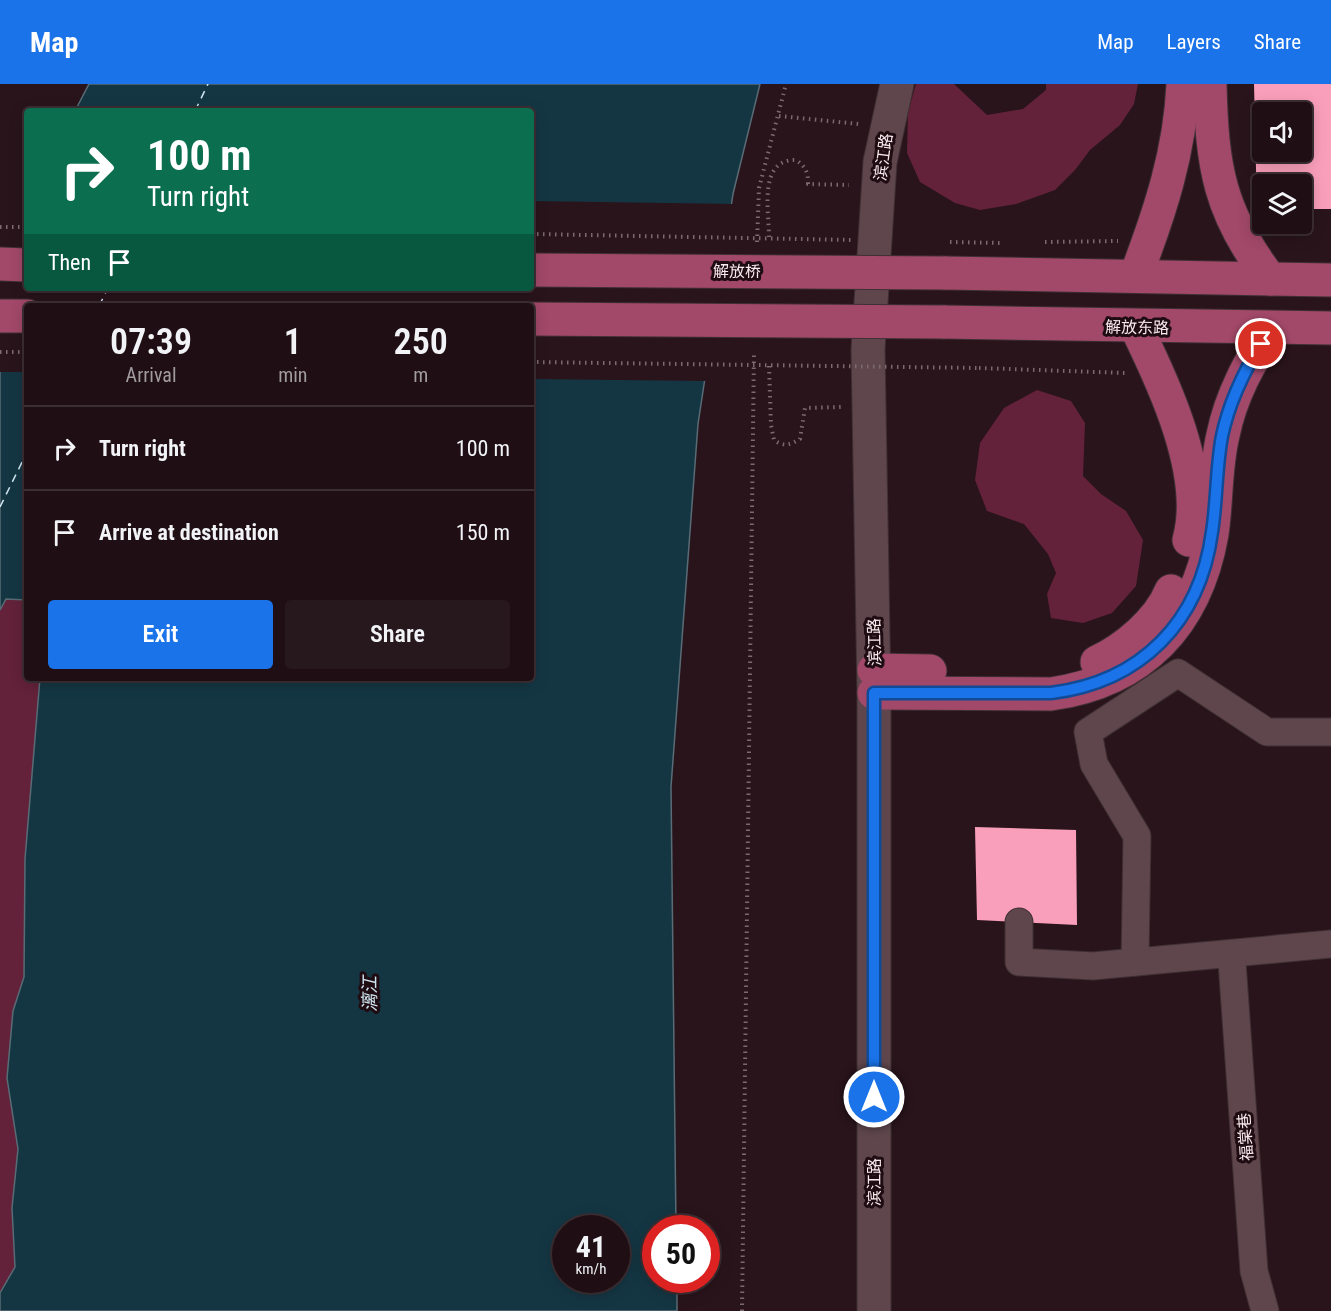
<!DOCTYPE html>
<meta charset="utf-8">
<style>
body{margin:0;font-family:"Roboto Condensed","Noto Sans SC",sans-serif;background:#27181d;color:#f1f3f6;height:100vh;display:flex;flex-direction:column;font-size:22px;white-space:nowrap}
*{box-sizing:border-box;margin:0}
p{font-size:20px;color:#a19ca0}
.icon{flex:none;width:33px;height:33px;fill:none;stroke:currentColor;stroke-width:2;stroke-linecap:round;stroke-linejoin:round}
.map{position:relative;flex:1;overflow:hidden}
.drawer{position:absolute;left:24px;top:219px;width:510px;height:378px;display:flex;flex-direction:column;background:#1f0f14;border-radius:6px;box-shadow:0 3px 15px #0003,0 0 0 2px #3c2f34}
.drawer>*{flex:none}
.top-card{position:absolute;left:24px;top:24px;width:510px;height:183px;border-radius:6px;box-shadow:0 3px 15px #0003,0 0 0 2px #3c2f34;background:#0b6e4f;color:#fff;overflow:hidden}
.tools{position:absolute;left:1252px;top:18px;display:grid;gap:12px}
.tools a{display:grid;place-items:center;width:60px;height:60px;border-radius:6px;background:#1f0f14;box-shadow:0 3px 15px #0003,0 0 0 2px #3c2f34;font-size:30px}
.speed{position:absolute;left:552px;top:1131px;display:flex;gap:12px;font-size:30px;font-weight:700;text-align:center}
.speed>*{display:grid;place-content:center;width:78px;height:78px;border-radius:50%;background:#1f0f14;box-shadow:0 3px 15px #0003,0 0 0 2px #3c2f34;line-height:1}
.speed small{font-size:15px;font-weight:400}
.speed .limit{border:9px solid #d22;background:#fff;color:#111}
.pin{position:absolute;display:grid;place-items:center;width:51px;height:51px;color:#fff;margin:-26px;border:3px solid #fff;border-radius:50%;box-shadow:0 2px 6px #0007}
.me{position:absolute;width:66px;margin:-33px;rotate:0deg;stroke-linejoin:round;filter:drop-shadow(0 0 4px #0008)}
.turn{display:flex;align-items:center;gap:21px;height:126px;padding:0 24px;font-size:27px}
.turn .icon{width:78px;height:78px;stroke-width:2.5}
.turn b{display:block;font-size:42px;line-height:51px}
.then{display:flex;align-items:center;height:57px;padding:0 24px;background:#0003;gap:12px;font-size:22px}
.eta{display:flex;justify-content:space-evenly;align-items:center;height:102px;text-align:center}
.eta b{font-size:36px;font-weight:600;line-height:42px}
.primary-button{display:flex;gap:12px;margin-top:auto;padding:12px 24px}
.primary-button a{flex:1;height:69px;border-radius:6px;background:#1a73e8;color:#fff;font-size:24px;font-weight:600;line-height:69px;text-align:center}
.primary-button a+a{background:#27181d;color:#f1f3f6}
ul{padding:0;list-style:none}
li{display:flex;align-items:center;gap:18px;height:84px;padding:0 24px;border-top:2px solid #3c2f34}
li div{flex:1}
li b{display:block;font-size:22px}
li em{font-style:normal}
header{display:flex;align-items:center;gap:36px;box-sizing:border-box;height:84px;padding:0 30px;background:#1a73e8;color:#fff}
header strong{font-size:28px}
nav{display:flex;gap:33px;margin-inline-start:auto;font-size:21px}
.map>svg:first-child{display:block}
</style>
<header>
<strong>Map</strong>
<nav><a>Map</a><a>Layers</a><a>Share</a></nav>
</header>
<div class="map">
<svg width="1331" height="1227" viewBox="0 0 1331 1227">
<rect width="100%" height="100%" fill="#29141b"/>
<g fill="#63223a">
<path d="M916,0H954L987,31L1023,25L1046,6V0H1138L1134,20L1120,41L1090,66L1075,86L1055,106L1016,120L980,126L955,119L920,98L907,69L908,28Z"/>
<path d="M1037,306L1071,317L1085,339L1083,392L1101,410L1126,427L1143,456L1136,502L1112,529L1083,539L1051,534L1047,510L1056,489L1048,470L1024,440L987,427L975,396L980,359L1004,324Z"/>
<path d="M6,515L27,516V594H40L25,775L24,893L13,927L7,994L18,1065L12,1124L15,1184L0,1209V526Z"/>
</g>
<path fill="#143643" stroke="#596c76" stroke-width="1.5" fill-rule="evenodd" d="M89,0H760L733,110L698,340L671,703L676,1144H656V1196H677V1227H0V1209L15,1183L12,1124L18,1065L7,994L13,927L24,893L25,775L40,594H531V222H27V516L6,515L0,526V271L27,204H531V27H75ZM566,1144H616V1196H566Z"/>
<path fill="#29141b" d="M26,117L27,204H531V117L735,120L707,297L531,295V222H27V288H0V254Z"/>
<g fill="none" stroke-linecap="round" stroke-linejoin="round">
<g stroke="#cfe6f1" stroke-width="1.5" stroke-dasharray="8 6" stroke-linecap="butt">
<path d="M195,27L208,0"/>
<path d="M99,222L108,204"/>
<path d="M0,423L27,368"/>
</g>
</g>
<g fill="#fa9fbb" fill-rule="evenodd">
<path d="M1254,0H1331V125H1302V100H1263V127H1257ZM1263,28H1302V68H1263Z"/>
<path d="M975,743L1076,746L1077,841L977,836Z"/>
</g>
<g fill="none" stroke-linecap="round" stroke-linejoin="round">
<defs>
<g id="street">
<path d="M1019,838V878L1093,882L1331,860"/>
<path d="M1135,878L1137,752L1094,680L1088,648L1178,589L1267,648H1331"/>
<path d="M1232,878L1254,1187L1265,1227"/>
</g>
<path id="secondary" d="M874,1227V609L868,265L880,78L897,0"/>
<g id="primary">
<path d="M1210,0C1212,83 1219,128 1270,195"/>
<path d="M0,180L27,181"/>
<path d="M944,189L1331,196"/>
<path d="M1136,191C1160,128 1180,68 1183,0"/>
<path d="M0,232H27"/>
<path d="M943,238L1331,244"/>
<path d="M1136,243C1164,300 1207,391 1189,456"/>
<path d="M1097,578C1125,565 1159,537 1171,507"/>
<path d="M874,586L930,587"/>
<path d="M874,609L1051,610C1143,597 1196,540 1212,450C1217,417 1215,384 1223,351C1231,311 1250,278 1271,244"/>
</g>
</defs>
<use href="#street" stroke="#3f3034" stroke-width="29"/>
<use href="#secondary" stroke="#3f3034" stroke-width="35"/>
<use href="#primary" stroke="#3f3034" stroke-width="35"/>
<g stroke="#7c6a70" stroke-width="4" stroke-dasharray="1.5 4.5" stroke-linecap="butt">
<path d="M779,32L859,40"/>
<path d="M0,143H27"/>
<path d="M769,153C769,127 758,75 796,76C806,83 808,88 808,100L849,101"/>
<path d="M757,158L759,104L786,0"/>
<path d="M1045,158L1118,157"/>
<path d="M0,268H27"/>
<path d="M769,282L771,341L774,356C784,363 790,361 800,355L805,324L841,323"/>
<path d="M979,284L1125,289"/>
<path d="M742,1227L754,267"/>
</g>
<use href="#street" stroke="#5e464c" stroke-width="27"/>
<use href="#secondary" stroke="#5e464c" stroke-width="33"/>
<use href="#primary" stroke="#a24869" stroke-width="33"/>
<defs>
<g id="primary-bridge">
<path d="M531,186L944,189"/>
<path d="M531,235L943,238"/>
</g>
</defs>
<use href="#primary-bridge" stroke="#3f3034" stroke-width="35" stroke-linecap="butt"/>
<g stroke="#7c6a70" stroke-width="4" stroke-dasharray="1.5 4.5" stroke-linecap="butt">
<path d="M531,150L852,156"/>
<path d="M950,158L1000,159"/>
<path d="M531,278L979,284"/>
</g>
<use href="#primary-bridge" stroke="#a24869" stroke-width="33"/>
</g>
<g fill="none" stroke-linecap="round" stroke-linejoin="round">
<defs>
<path id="route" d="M874,1013V609H1051C1141,598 1200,538 1212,448C1217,416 1216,384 1222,352C1229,319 1243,289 1261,260"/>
</defs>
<use href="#route" stroke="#114b97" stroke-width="15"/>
<use href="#route" stroke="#1a73e8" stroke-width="10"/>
</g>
<g text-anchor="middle" stroke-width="6" stroke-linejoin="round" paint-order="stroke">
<g font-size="16" fill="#f9eaee" stroke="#1f0b12">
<text transform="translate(883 73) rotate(-82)" y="6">滨江路</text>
<text x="737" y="193">解放桥</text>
<text transform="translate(1137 243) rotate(1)" y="6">解放东路</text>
<text transform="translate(874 558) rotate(-91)" y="6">滨江路</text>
<text transform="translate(1245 1053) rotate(-94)" y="6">福棠巷</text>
<text transform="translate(874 1098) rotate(-90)" y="6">滨江路</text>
</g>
<g font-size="18" font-style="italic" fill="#cfe6f1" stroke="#1f0b12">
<text transform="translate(370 910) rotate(-90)" y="6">漓江</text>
</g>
</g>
</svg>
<div class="tools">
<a><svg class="icon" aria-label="sound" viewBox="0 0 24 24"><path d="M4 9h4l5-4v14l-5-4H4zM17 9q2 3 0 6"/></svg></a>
<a><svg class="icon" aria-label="layers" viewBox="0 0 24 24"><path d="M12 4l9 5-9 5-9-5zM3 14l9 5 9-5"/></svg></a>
</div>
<div class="speed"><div>41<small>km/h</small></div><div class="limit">50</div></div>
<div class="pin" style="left:1261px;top:260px;background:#d93025"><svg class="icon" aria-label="arrive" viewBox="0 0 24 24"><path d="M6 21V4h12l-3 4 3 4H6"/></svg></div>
<svg class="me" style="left:874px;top:1013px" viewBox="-20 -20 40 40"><circle r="17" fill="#1a73e8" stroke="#fff" stroke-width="3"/><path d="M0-11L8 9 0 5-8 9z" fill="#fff"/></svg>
<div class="top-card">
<div class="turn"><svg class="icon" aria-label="right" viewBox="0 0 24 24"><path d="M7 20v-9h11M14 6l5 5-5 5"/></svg><div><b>100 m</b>Turn right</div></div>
<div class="then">Then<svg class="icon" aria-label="arrive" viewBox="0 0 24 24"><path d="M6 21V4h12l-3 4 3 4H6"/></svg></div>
</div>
<section class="drawer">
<div class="eta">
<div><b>07:39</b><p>Arrival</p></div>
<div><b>1</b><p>min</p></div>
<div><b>250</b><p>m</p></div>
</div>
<ul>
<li><svg class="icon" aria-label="right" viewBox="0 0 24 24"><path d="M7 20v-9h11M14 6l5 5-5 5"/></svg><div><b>Turn right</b></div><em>100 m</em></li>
<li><svg class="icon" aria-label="arrive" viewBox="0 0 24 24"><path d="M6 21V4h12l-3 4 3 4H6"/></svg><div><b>Arrive at destination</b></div><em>150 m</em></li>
</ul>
<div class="primary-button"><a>Exit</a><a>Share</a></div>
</section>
</div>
